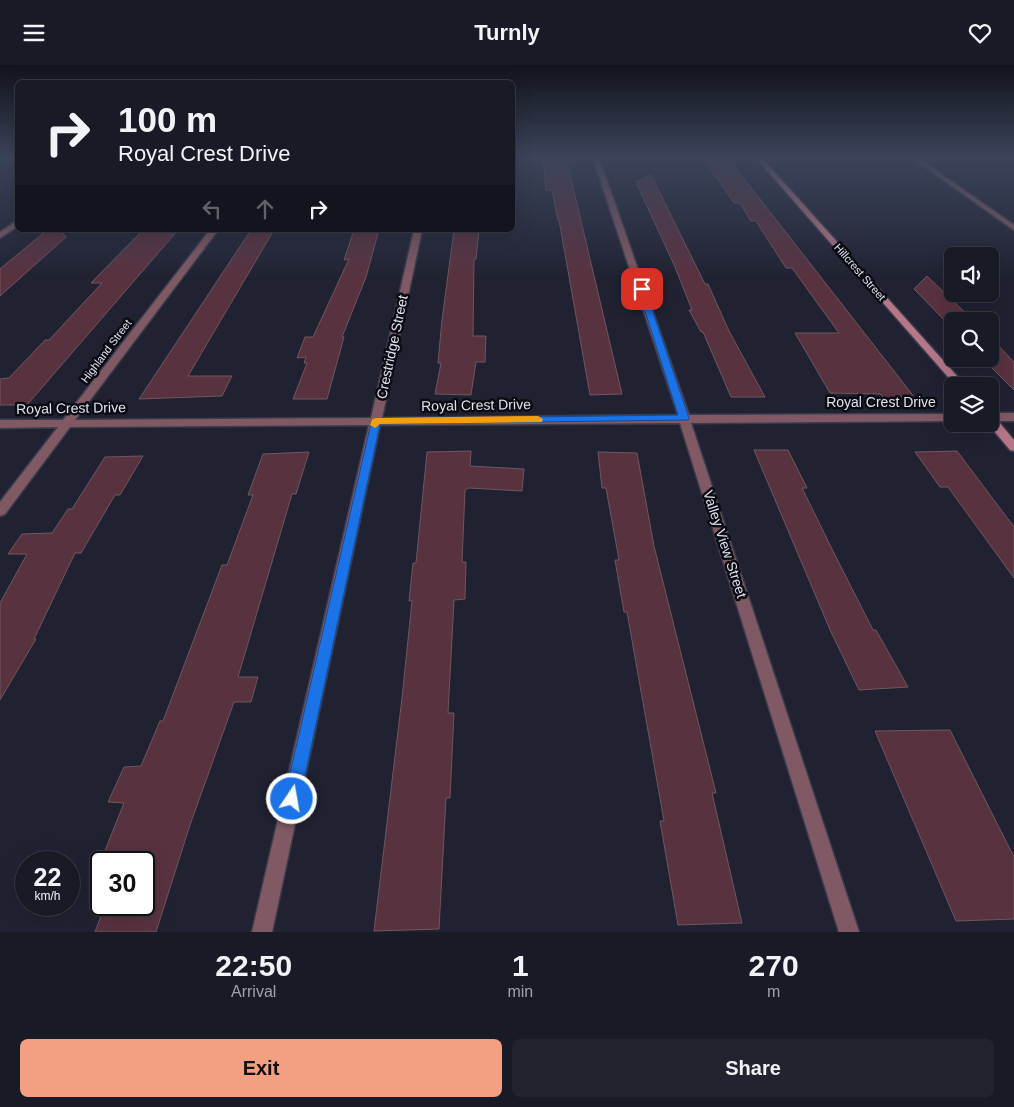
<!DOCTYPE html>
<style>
body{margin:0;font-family:Helvetica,sans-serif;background:#21232e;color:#f1f3f6;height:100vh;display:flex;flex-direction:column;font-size:19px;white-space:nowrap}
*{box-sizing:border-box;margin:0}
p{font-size:16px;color:#9fa1a7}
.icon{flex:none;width:28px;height:28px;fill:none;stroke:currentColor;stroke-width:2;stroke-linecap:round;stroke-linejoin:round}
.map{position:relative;height:867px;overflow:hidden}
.details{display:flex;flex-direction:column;background:#181a26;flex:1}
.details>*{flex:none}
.top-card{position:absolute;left:15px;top:15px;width:500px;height:152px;border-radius:8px;box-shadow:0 5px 20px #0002,0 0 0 1px #363843;background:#181a26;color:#f1f3f6;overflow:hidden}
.tools{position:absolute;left:944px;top:182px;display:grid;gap:10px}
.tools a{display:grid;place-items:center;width:55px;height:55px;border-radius:8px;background:#181a26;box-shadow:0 5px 20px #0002,0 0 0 1px #363843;font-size:25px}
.speed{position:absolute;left:15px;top:786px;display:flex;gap:10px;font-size:25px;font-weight:700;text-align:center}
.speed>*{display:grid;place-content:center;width:65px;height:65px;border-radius:50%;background:#181a26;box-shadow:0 5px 20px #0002,0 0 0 1px #363843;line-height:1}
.speed small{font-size:12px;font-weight:400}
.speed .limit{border:2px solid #111;border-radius:8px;background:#fff;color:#111}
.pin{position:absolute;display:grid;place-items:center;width:42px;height:42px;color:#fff;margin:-21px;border-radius:10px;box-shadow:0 2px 8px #0006}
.me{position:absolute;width:55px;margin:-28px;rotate:12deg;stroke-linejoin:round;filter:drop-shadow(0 0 4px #0008)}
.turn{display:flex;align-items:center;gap:18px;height:105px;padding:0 20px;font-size:22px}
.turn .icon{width:65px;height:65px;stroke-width:2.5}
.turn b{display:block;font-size:35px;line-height:42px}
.lanes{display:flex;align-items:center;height:48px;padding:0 20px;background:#0003;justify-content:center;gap:25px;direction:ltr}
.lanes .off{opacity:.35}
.eta{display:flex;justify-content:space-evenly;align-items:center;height:85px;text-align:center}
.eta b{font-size:30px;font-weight:700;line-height:35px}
.primary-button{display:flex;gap:10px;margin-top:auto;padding:10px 20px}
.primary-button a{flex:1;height:58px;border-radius:8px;background:#f39f82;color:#111;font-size:20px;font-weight:700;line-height:58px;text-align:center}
.primary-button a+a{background:#21232e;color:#f1f3f6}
header{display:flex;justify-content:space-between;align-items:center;height:65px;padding:0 20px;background:#181a26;font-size:22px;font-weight:700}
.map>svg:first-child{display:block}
</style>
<header><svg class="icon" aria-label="menu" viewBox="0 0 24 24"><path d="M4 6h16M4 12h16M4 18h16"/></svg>Turnly<svg class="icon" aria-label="heart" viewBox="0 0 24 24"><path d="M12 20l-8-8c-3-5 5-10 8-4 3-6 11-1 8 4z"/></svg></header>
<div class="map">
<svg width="1014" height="867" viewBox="0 0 1014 867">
<rect width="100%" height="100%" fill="#202232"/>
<g fill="#593240" stroke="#6e575e">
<path d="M546,93H565L568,101L622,329L590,330L559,155H558L552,125H546L543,95H546Z"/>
<path d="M703,93H728L915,333H884L880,329L830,328L795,268H839L792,203H786L756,156H751L740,138H734Z"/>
<path d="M651,110L705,219H708L729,266L765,332H731L703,267H701L689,245H692L675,202L636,117Z"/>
<path d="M47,165H60L66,172L0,231V204Z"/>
<path d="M143,165H178L27,340H0V314L9,313L45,275H49L102,218H91Z"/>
<path d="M251,165H274L188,311H232L222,331L139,334Z"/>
<path d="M354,165H379L366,212L342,272H344L327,334H293L307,298H304L306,292L297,293L305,272H313L349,194L344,195Z"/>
<path d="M454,165L479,166L476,194H474L473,271H486L485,297H476L471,330L435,329L441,298H438L442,255Z"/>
<path d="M927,211L974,256H952V263L914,224Z"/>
<path d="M990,272L1014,297V325L983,294H990Z"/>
<path d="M754,385H788L807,423H802L835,490L873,565H876L908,622L859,625L831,567Z"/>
<path d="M471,386L470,401L524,404L522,426L469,423L465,425L462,497H466L465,534L454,535L448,648H454L450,733H446L439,864L374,866L402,633L412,536H409L413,498H416L427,387Z"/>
<path d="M957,386L1014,462V513L948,422H940L915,387Z"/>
<path d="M309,387L296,429H292L238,612H258L251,637H234L190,760L156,867H95L105,840H144V798H100L124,738L108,737L124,702L141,701L160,656H163L222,500H227L253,430H248L263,389Z"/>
<path d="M598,387L637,388L654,481L716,728H712L742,858L678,860L660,756H664L627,547H624L615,495H619L606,423H602Z"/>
<path d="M143,391L120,430H115L81,488H75L34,574H36L0,635V538L27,489H8L22,469L52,468L68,444H72L105,392Z"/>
<path d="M950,665L1014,792V854L956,856L875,666Z"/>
</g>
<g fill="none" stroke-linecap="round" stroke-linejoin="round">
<defs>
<g id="street">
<path d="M593,93H599L689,350L952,349V356L691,358L859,867H839L680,358L380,360L272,867H252L369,360L70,362L5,449L0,451V437L58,362L0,363V355H63L210,165H218L75,355L371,353L414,165H422L382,353L678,350Z"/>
<path d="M912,93H918L1014,160V165Z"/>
<path d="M18,155V161L0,173V167Z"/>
<rect x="990" y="348" width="24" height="8"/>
</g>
<g id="secondary">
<path d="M756,93H762L966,321H956Z"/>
<path d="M990,350L994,351L1014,375V386L1010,385L988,359H990Z"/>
</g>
</defs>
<use href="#street" stroke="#3b3d4c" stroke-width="3"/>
<use href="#secondary" stroke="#3b3d4c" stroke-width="3"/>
<use href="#street" fill="#815964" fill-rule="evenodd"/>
<use href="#secondary" fill="#b67789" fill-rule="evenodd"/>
</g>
<linearGradient id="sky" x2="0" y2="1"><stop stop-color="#12131c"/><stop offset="0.43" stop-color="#3c445a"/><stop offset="1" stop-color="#3c445a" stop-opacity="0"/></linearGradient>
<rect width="1014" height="214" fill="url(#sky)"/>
<path fill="#1a73e8" stroke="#114b97" d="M642,222L645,224L689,353L688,355L380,359L300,734L298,740L292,743L286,740L284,734L372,354L678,350L638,224Z"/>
<path fill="#f59e0b" d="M538,351L543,354L542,357L380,359L375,363L370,360L372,354L376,353Z"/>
<g text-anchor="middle" stroke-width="5" stroke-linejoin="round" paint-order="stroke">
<g font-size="11" fill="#e0e2ee" stroke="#0b0c13">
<text transform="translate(860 207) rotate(49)" y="4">Hillcrest Street</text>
<text transform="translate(106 286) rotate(-53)" y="4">Highland Street</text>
</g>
<g font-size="14" fill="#e0e2ee" stroke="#0b0c13">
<text transform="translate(392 282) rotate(-78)" y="5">Crestridge Street</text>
<text x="881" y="342">Royal Crest Drive</text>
<text transform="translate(476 340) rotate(-1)" y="5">Royal Crest Drive</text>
<text transform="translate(71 343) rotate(-1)" y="5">Royal Crest Drive</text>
<text transform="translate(725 479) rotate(72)" y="5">Valley View Street</text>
</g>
</g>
</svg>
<div class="tools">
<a><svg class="icon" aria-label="sound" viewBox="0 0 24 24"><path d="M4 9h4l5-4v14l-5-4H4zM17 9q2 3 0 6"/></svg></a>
<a><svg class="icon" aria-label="search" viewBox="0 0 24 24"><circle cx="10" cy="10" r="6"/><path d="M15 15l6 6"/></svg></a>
<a><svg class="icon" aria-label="layers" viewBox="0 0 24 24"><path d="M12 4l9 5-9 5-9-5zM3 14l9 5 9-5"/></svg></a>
</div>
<div class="speed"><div>22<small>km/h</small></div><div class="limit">30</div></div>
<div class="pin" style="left:642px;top:224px;background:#d93025"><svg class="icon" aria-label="arrive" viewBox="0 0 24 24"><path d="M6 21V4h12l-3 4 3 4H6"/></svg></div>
<svg class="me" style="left:292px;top:734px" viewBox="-20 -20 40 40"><circle r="17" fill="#1a73e8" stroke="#fff" stroke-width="3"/><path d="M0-11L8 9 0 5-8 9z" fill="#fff"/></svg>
<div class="top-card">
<div class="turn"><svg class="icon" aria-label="right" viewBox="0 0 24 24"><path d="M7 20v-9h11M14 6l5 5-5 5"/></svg><div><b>100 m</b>Royal Crest Drive</div></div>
<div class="lanes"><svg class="icon off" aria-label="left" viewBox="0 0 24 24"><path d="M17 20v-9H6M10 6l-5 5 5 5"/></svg><svg class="icon off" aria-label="ahead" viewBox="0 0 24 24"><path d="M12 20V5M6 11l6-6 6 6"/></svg><svg class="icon" aria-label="right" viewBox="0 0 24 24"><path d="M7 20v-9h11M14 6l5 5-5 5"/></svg></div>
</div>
</div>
<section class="details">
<div class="eta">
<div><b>22:50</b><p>Arrival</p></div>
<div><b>1</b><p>min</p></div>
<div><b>270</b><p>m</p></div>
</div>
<div class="primary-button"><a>Exit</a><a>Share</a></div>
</section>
